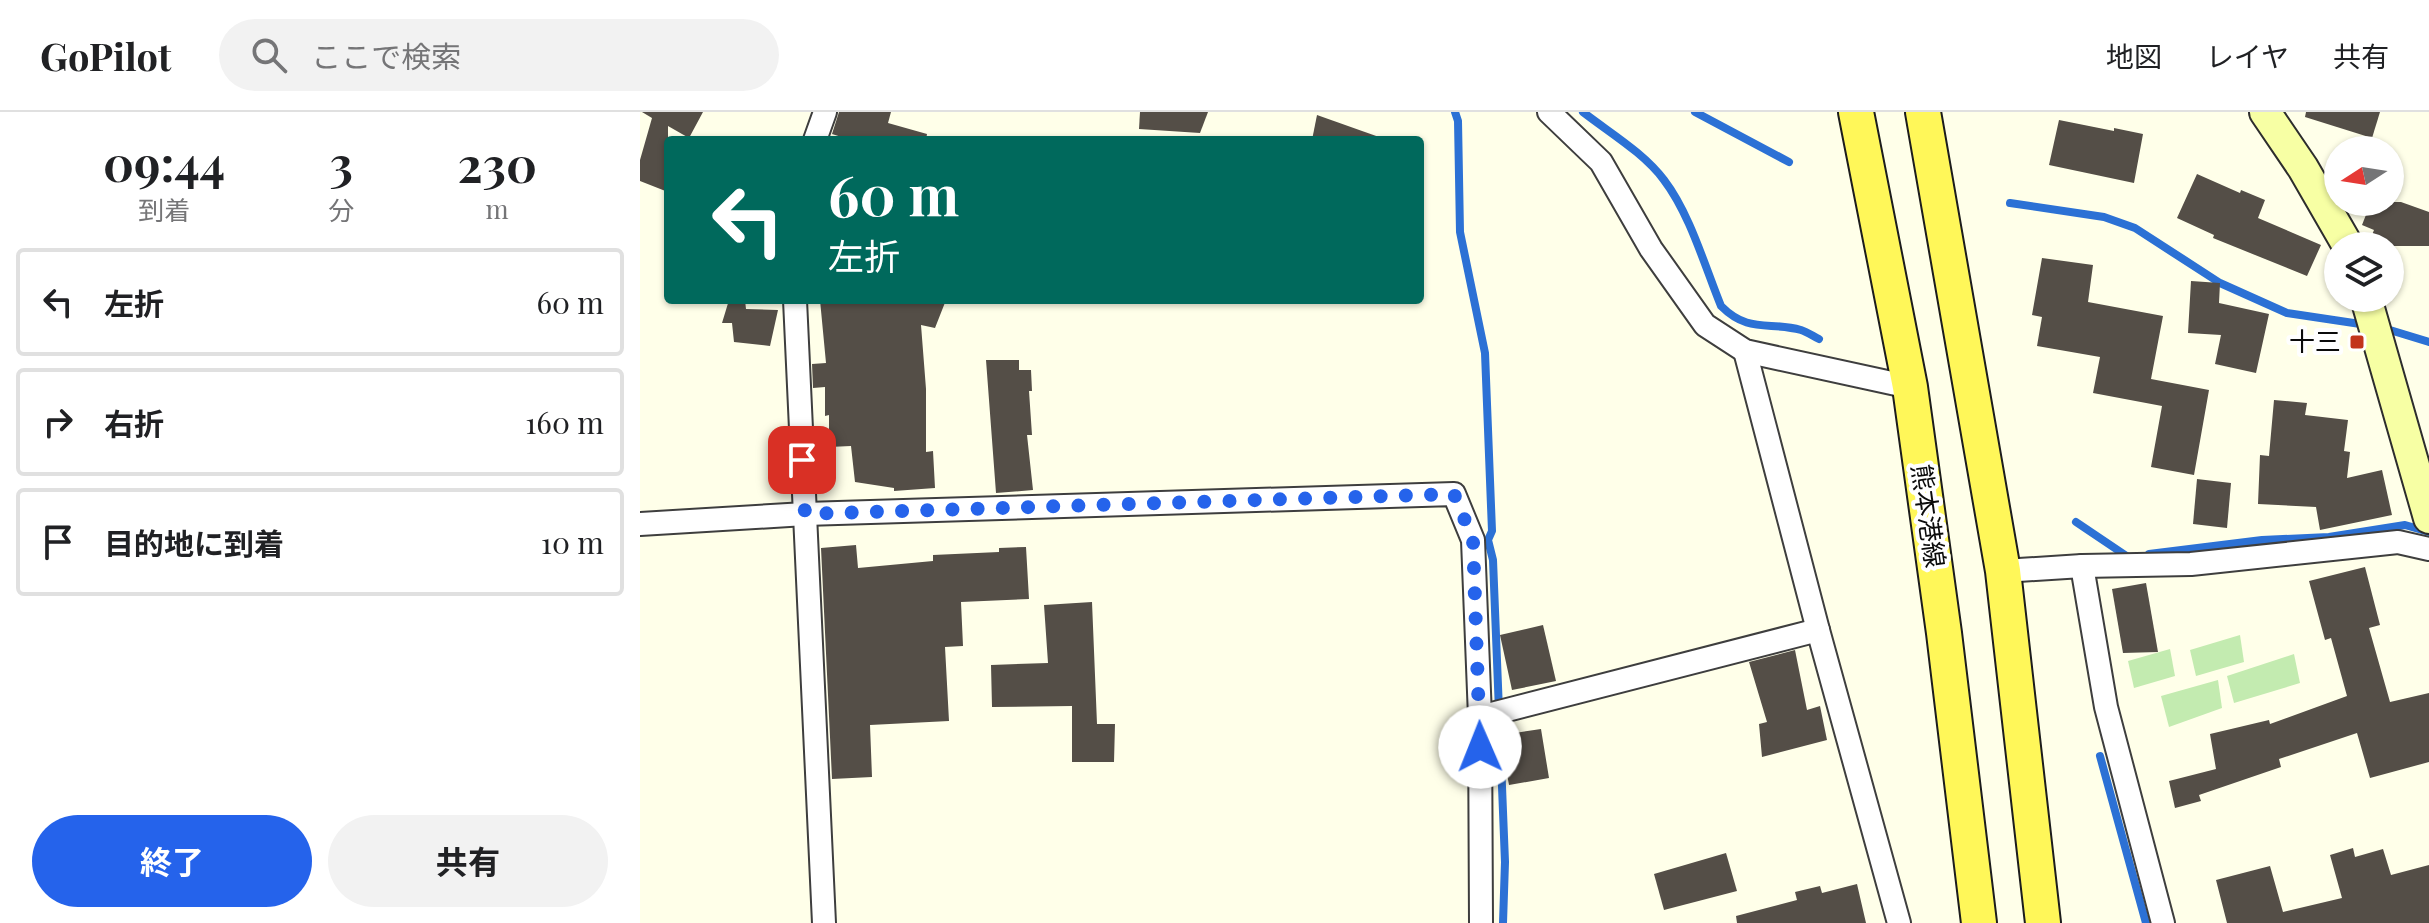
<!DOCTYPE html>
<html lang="ja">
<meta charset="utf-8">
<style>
body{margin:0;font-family:"Playfair Display","Noto Sans JP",serif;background:#f2f2f2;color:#202124;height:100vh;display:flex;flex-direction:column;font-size:30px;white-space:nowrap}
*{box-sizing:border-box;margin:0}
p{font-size:26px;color:#757577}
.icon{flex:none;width:44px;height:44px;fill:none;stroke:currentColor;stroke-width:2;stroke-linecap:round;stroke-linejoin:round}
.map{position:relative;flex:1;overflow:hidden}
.side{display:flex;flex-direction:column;background:#fff;width:640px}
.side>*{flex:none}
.top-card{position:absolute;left:24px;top:24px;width:760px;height:168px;border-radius:8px;box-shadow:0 2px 6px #0004;background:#00695c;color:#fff;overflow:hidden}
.needle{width:52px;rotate:258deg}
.buttons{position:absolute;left:1684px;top:24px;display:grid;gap:16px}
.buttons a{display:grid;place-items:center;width:80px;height:80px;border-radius:50%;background:#fff;box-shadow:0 2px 6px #0004;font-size:40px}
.pin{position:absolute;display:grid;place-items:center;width:68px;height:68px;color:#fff;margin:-34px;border-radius:16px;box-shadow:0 4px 12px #0006}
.me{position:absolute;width:88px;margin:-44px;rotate:359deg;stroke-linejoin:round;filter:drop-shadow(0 0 6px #0008)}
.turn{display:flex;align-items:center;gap:28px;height:168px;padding:0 32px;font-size:36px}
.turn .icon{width:104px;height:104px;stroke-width:2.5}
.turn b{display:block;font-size:56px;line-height:68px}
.eta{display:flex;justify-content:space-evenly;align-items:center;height:136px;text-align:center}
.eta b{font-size:48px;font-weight:700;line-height:56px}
.primary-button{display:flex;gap:16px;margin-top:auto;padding:16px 32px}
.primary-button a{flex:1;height:92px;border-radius:48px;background:#2563eb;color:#fff;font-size:32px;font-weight:700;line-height:92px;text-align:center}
.primary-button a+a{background:#f2f2f2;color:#202124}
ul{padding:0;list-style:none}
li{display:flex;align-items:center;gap:24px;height:108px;margin:0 16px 12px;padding:0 16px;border:4px solid #e0e0e0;border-radius:8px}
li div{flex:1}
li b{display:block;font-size:30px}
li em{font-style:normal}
header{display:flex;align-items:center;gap:48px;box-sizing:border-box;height:112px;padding:0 40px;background:#fff;border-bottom:2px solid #e0e0e0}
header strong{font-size:38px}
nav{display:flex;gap:44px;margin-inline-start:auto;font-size:28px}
.search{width:560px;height:72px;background:#f2f2f2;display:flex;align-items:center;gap:20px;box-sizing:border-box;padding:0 28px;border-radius:44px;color:#757577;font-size:30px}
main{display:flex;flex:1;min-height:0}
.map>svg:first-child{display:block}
</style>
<header>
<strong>GoPilot</strong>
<div class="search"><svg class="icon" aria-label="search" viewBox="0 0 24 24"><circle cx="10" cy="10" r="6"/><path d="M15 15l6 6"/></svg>ここで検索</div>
<nav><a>地図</a><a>レイヤ</a><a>共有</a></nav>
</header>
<main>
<section class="side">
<div class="eta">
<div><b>09:44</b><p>到着</p></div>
<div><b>3</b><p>分</p></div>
<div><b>230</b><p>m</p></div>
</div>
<ul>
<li><svg class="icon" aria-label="left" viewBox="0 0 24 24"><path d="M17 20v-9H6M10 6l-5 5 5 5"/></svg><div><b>左折</b></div><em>60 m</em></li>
<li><svg class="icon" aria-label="right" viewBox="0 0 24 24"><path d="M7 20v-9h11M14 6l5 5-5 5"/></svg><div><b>右折</b></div><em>160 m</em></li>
<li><svg class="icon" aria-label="arrive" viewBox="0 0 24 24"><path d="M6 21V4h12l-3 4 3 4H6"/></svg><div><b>目的地に到着</b></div><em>10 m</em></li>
</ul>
<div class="primary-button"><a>終了</a><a>共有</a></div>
</section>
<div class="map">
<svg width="1789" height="811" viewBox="0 0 1789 811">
<rect width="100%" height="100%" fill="#ffffe9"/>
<g fill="#c3ebb0">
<path d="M1600,523L1604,550L1556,564L1550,538Z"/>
<path d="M1530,537L1535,564L1494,576L1488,549Z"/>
<path d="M1654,542L1660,571L1594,591L1587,564Z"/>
<path d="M1578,568L1582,596L1529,615L1521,584Z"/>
</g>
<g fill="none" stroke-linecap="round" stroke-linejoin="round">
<g stroke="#2c71d5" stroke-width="8">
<path d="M815,0L818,9L820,120L845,241L852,419L848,428L853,448L865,750L863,811"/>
<path d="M943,0C970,21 1004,41 1024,68C1050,102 1065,155 1081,194C1109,222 1129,209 1161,218C1167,220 1173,224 1179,227"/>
<path d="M1055,0L1149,50"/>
<path d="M1370,91L1464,105L1495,116L1580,171L1647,201L1727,213"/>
<path d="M1740,215L1789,230"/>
<path d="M1436,410L1488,445"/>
<path d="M1509,442L1622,428L1689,425L1765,413L1789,420"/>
<path d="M1460,644L1506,811"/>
</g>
</g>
<g fill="#544e47">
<path d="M2,0H63L49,26L28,14V80L0,69V48L12,6Z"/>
<path d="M199,0H251L248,11L287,22L286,28H211L192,22Z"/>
<path d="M500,0H568L560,21L499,17Z"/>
<path d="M1666,0H1740L1732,26L1665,5Z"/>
<path d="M677,3L739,25L738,28H672Z"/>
<path d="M1419,8L1474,19V16L1503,22L1494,71L1409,53Z"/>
<path d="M1557,62L1600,81L1601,78L1625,88L1618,106L1681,133L1667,164L1573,126L1574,123L1537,106Z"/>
<path d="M1731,90H1761L1789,100V134H1744L1730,128L1734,118L1722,113Z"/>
<path d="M1402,146L1453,153L1448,190L1523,204L1511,267L1569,278L1554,363L1511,355L1522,294L1453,281L1460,245L1397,234L1402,205L1392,203Z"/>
<path d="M1551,169L1580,171L1579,191L1629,202L1616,261L1575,252L1581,223L1548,221Z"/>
<path d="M89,188H105L106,197L138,198L130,234L94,230L92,211H82Z"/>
<path d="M180,188H306L295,216L281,213L286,277V340L293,339L295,376L254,379V376L215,370L211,334L189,335V303L185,304V275L173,276L172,252L186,251Z"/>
<path d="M346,248H379V258H391L392,279H389L392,323H387L393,378L356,381Z"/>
<path d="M1634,288L1667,291L1665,303L1708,308L1704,339L1710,340L1707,366L1742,358L1752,403L1680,418L1676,395L1618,392L1620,343L1629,344Z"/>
<path d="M1557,367L1591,371L1587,416L1553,412Z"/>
<path d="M216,433L218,456L293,449V443L359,440V436L386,435L389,487L321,490L323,534L305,535L309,609L230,613L232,665L192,667L181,436Z"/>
<path d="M1725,455L1740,513L1729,516L1750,590L1789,581V650L1730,666L1717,621L1639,647L1641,655L1559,683L1561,689L1535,696L1529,669L1576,657L1570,622L1629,608L1630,612L1707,584L1691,526L1685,528L1669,469Z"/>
<path d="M1506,471L1518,540L1483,541L1472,477Z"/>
<path d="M452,490L457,612H475L474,650H432V594L352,595L351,553L408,551L404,493Z"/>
<path d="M903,513L916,569L872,578L860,523Z"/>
<path d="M1155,538L1167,598L1180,594L1187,628L1122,645L1119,612L1127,610L1109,550Z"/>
<path d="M901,617L909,666L869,673L865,651L879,648L875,621Z"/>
<path d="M1713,736L1715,745L1743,737L1751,763L1789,753V811H1587L1576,768L1630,754L1643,800L1702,786L1690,743Z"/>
<path d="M1086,741L1097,779L1024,798L1014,762Z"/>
<path d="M1217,772L1226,811H1097L1096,804L1157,788L1155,780L1180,774L1182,781Z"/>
</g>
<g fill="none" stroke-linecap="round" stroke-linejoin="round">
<defs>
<g id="street">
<path d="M909,0L961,50L1011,137L1065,213L1105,239L1270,275"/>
<path d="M175,28L185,0"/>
<path d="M155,188L184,811"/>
<path d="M1105,239L1178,518L1259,811"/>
<path d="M0,412L165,402L814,382L833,428L840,605L841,811"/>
<path d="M1442,454L1466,595L1523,811"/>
<path d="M1363,459L1442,454L1551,452L1758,430L1789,437"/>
<path d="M840,605L1178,518"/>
</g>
<g id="secondary">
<path d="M1625,0L1663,56L1708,134"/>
<path d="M1726,186L1789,406"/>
</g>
<g id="primary">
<path d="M1216,0L1270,275L1304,521L1339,811"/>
<path d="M1283,0L1363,459L1403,811"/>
</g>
</defs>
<use href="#street" stroke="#3e3e3e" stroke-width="26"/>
<use href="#secondary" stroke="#2d2d2d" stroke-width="34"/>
<use href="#primary" stroke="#1c1c1c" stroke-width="38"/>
<use href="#street" stroke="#fff" stroke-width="22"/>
<use href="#secondary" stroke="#f7ffa4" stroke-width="30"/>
<use href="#primary" stroke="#fff759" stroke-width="34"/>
</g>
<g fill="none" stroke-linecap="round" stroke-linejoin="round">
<path stroke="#2563eb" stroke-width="14" stroke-dasharray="0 25.2" d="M162,348L165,402L814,382L833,428L840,635"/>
</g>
<rect fill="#c2341b" stroke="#fff" stroke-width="3" x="1709" y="222" width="16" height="16" rx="4"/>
<g text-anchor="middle" stroke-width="8" stroke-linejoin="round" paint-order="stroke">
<g font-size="26" fill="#0b0b0b" stroke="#fff" text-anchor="end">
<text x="1701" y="239">十三</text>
</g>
<g font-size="26" fill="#0b0b0b" stroke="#fff">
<text transform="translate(1288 404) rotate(82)" y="9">熊本港線</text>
</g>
</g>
</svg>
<div class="buttons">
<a><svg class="needle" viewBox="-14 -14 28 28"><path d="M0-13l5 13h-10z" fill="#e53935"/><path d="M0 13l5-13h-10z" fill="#757577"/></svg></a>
<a><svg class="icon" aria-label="layers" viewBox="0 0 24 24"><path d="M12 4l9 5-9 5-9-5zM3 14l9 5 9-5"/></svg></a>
</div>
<div class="pin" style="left:162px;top:348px;background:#d93025"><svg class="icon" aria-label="arrive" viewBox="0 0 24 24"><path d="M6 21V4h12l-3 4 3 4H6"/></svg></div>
<svg class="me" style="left:840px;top:635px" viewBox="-20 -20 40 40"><circle r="19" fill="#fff"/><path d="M0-13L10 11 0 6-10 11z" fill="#2563eb"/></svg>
<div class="top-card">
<div class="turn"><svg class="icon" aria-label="left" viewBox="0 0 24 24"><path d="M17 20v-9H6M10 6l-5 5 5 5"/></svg><div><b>60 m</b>左折</div></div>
</div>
</div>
</main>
